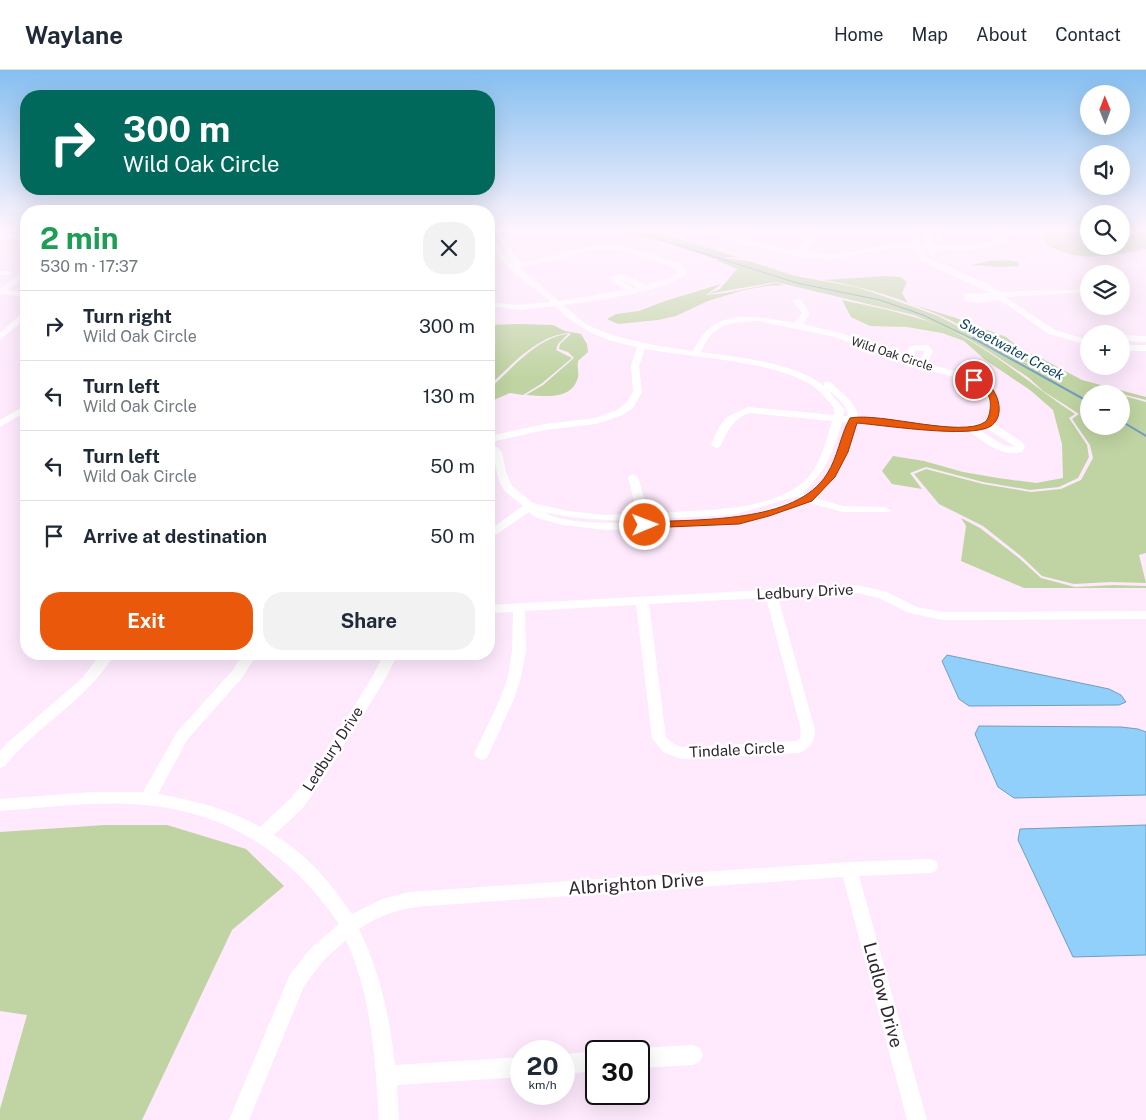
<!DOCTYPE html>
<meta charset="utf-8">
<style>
body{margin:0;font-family:"Public Sans",sans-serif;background:#f2f2f3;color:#1f2937;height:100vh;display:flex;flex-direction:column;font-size:19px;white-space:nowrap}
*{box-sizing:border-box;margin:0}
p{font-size:16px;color:#747a83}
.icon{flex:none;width:28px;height:28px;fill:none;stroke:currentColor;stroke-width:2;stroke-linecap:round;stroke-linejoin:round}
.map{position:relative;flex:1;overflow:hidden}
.sheet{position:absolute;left:20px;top:135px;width:475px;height:455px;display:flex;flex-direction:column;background:#fff;border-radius:20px;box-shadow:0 5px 20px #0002}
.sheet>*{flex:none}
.top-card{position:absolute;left:20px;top:20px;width:475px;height:105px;border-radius:20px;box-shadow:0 5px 20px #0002;background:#00695c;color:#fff;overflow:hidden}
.needle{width:32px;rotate:359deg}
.tools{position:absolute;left:1080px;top:15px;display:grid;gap:10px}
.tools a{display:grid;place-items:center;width:50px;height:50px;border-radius:50%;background:#fff;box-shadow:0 5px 20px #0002;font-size:25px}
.speed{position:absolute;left:510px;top:970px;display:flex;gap:10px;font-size:25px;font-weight:700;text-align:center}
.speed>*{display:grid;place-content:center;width:65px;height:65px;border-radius:50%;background:#fff;box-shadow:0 5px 20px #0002;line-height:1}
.speed small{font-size:12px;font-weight:400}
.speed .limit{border:2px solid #111;border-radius:8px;background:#fff;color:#111}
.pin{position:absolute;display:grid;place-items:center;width:42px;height:42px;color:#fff;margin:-21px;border:2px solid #fff;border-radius:50%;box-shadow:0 1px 5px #0007}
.me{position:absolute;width:55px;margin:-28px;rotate:89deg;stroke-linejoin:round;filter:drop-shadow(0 0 4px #0008)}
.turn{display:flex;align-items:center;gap:18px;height:105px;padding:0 20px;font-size:22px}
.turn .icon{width:65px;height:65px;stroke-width:2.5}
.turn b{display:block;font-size:35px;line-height:42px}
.round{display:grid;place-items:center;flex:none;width:52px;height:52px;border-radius:20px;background:#f2f2f3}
.headline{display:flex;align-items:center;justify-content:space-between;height:85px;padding:0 20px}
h1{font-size:30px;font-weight:700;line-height:38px;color:#1e9e55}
.cta{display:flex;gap:10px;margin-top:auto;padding:10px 20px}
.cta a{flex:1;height:58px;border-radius:20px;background:#ea580c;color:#fff;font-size:20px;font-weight:700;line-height:58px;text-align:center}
.cta a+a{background:#f2f2f3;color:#1f2937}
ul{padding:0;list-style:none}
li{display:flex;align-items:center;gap:15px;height:70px;padding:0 20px;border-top:1px solid #e0e1e3}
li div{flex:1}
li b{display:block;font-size:19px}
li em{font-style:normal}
header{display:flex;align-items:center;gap:30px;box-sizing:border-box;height:70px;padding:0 25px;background:#fff;border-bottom:1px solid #e0e1e3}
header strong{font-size:24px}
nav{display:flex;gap:28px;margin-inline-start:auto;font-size:18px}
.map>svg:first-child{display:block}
</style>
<header>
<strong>Waylane</strong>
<nav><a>Home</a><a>Map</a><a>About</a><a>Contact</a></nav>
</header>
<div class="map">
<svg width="1146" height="1050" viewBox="0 0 1146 1050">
<rect width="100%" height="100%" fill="#fee9fd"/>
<g fill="#bfd4a2">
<path d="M610,162H656L740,188L731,187L715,189L668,172Z"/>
<path d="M1047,162H1089V176H1121V162H1146V179C1117,184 1089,192 1060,181C1049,177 1045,175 1044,163Z"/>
<path d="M721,188L749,191L795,206L856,217L883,226L938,246L983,269L1018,290L1115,324H1089V356H1121V325L1146,332V483L1139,485L1146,513L1111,512L1074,514L1042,506L1022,487L983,456L939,434L914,404L926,399L983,414L1031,422L1061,419L1081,410L1093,388L1090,375L1072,349L1079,344L1043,321L1029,308L987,280L963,266L914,245L776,212L708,224L720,219L737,199L716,190Z"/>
<path d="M1007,190L1018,192L1019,196L1001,197L972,195L989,191Z"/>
<path d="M887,206L901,207L907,212L902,223L908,233L956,248L1006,267L1022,280L1041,288L1082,310L1146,327V330C1104,319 1058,309 1019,289C992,276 967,257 939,245C902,229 862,216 823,210Z"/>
<path d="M776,213L784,215L767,216L744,220L708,231L676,246L658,250L618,254L607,249L616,244L639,241L665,231L721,214L706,225L726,223Z"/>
<path d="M842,230C883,239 924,246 962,266C1002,288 1037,319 1075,344L1069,348L1087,375L1089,387L1078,408L1059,417L1030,420L983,412L926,397L910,403L922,419L892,414L882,401L893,386L924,391L963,402L998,408L1036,413L1063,408L1062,374L1053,340L1030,320L984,289L964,271L942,263L907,257L870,256L851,247Z"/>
<path d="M519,254L553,255L565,261L581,264L587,274L588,282L578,291C577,297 579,302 578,307C572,331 544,326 526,325L543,315L574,288L568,282L559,279L560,274L571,264L569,263C537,265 511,296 489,316V255Z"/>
<path d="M568,264L558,274L556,280L572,288L541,314L523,325L510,323L489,332V319C511,300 537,267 568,264Z"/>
<path d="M961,448L980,458L1019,488L1041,508L1075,517L1113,515L1146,516V518H1024L961,491L966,456Z"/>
<path d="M105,755H167L246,779L284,816L232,860L142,1050H0V1039L27,945L0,941V762Z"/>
</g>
<g fill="#90d0fb" stroke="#739dbe">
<path d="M947,585L1109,619L1121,625L1126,632L1119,635L969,636L959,629L942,591Z"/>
<path d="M979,656L1121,657L1138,659L1146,662V725L1014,728L998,717L975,664Z"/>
<path d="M1146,755V885L1073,887L1018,770L1020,759Z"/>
</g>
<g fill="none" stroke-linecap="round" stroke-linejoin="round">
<path stroke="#739dbe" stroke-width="1" d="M636,162L797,213L880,230L923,245L975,270"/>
<g stroke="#739dbe" stroke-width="2">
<path d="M973,268L1089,332"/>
<path d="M1121,351L1146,366"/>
</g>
<g fill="#fff" fill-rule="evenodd">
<path d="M22,162H26V165L0,170V166Z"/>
<path d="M489,162C495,165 497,173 501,179C505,185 510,190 515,195L509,188L495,162H501L516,187L524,193L591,176L606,175L625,177L674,191L681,194L687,203C667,222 592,231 563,235L587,255L615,266L654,275L693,281C713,236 755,246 795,253L802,243L793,231L797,229H800L810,243L803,254L841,263L904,287L910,276L928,275L933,281L927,294C948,300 1000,306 998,336C998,344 998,347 993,353L1022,372L1025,377L1022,382C1001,387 985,373 969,361L963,363L857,353L848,382L836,407L816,428L843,436L885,437L891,440L889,442H843L809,433L770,446L739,454L606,460L563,455L537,448L529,442L497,464H489V460L523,436C516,430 506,424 502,417C495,406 497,388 489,379V366L545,354L595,348L617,340L626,333L633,322L631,296L637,277C603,270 580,261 555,236L522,240L489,236V232L517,235L551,232C533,215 487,189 489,162ZM606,179L624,181L668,195L675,198L679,202L672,207L646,215C634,209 622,200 609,208L625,220L559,231L520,198L591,180ZM619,209L638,217L633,218ZM759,251L835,267L887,288L971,312L981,317L989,331L988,347L984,352L963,357L858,347C856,332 841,322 830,312H824V316C795,292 737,287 701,282C713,253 731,252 759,251ZM645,279C693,288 773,290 813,316C821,322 828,330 834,338V345L748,337L727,347L719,357L711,375L716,378L720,377C728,362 731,350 749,343L832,351C827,368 823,385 813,401C784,444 695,440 648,443L638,407L633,404L628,407L637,443L606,445L568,441L533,433L512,416L506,402L502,382L491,372L545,360L596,354L623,345L633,338L642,322L639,296ZM916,280L925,281L919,292L911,289ZM827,319C836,326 847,334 848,346H843L845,340ZM842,352H847L838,382L826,406L808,424L803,423C828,398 832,385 842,352ZM985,357L1014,376L1015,377L1003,375L978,359ZM798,426L800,429L739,448L651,452L650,449L733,445ZM543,442C575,449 606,451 639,450V452C614,453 566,455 543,442Z"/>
<path d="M696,162C731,162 763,178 798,181L811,162H817L805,182L833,185L892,174H913L910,166L906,162L915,164L920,175H925V162H931L932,175L974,176L995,171L1008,162H1015C996,184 960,180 934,179L937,183L933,185L927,179H922L926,187L990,215L999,222L1070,220L1084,218L1089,215V222H1086L1005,227L1055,260L1089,270V275L1049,264L1000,230L980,233L965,231V224L990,223L920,190L915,179L892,178L833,189L799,187Z"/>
<path d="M0,201H9L13,203L9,205H0Z"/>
<path d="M23,202H26V207L7,220L26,223V227L0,224V219Z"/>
<path d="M23,242H26V248L0,270V263Z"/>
<path d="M1121,265L1146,266V272L1121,271Z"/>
<rect x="1121" y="275" width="25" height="6"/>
<path d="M26,335V342L0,357V350Z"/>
<path d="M857,515L887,522L917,537L943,542L1146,541V549L943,550L909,543L879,528L857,523L778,527L815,660C815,671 810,679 799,683L681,689L663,682L652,668L636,535L525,541L526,581L521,607L514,629L487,688L482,690L477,688L474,684L500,629L508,607L512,581L513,542L489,543V535ZM766,528L801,660L800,668L796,671L681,677L674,674L666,667L649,534Z"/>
<path d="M101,584H115C87,630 38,655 5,696L0,698V681L7,673L81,609Z"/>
<path d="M243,584H257L242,608L187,670L158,724C193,730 229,739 260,757L291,728L315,698L368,614L380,592L382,584H396L394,592L381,616L325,706L303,738L274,765C307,784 331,813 352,844L382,829L409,822L849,792L930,789L936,791L938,796L936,801L930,803L859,806L927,1050H907L843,807L427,836C401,838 381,844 359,859C380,902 390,948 395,995L521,987V1007L397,1015L399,1050H379C375,989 372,926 346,870L324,890L304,916L249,1050H229L290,904L311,878L339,854C288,779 221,738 129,734C86,732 43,738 0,741V729L92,722H143L177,662L232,601Z"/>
<path d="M693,975L700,978L703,985L700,992L693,995L639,998V981H632L639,978Z"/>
<path d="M597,981L596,1001L564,1004V984Z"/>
</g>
</g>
<linearGradient id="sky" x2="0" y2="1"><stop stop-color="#85bff0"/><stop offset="0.52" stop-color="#fff5fe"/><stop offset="1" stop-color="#fff5fe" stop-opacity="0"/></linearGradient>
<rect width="1146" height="309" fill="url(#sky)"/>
<path fill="#ea580c" stroke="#983908" d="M971,308C993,305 1010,343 991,356C972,369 882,355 857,353L848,382L835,407L812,431L769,446L739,454L645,458L640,455L645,452C697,449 796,454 827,404C838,387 840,366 850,348C880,342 962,368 985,352C990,348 991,336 990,330C988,321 979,316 971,312Z"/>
<g text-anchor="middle" stroke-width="5" stroke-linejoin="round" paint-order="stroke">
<g font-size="12" fill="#2f262f" stroke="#fff">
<text transform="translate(892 284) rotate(18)" y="4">Wild Oak Circle</text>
</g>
<g font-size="14" font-style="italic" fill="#0c3f5c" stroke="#fff">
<text transform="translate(1012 279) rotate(28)" y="5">Sweetwater Creek</text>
</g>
<g font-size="15" fill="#2f262f" stroke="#fff">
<text transform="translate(805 522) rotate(-3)" y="5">Ledbury Drive</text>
<text transform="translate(333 679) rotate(-57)" y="5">Ledbury Drive</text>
<text transform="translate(737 680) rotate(-3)" y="5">Tindale Circle</text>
</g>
<g font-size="18" fill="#2f262f" stroke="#fff">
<text transform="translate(636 814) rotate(-4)" y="6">Albrighton Drive</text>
<text transform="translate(883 925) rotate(75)" y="6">Ludlow Drive</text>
</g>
</g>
</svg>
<div class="tools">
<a><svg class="needle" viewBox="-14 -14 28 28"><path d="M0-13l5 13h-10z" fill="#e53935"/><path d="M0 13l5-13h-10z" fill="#747a83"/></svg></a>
<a><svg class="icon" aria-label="sound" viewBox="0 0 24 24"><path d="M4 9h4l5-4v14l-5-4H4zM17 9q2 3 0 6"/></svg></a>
<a><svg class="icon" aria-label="search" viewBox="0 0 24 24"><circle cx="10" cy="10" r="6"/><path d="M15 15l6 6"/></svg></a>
<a><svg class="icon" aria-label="layers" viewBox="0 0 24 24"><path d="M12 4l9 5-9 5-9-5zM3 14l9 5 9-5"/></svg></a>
<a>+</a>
<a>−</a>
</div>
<div class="speed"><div>20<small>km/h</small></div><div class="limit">30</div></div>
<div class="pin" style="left:974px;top:310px;background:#d93025"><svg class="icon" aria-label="arrive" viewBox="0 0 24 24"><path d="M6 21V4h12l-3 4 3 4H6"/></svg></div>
<svg class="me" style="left:645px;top:455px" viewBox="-20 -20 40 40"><circle r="17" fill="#ea580c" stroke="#fff" stroke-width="3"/><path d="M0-11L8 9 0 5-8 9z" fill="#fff"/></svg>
<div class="top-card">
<div class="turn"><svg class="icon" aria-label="right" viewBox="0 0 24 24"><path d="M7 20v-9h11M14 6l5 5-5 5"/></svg><div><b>300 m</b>Wild Oak Circle</div></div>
</div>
<section class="sheet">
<div class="headline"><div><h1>2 min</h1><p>530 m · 17:37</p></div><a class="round"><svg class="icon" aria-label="close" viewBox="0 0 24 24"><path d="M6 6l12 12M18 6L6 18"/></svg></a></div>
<ul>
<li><svg class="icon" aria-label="right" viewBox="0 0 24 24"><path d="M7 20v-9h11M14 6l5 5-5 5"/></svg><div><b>Turn right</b><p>Wild Oak Circle</p></div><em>300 m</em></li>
<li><svg class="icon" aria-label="left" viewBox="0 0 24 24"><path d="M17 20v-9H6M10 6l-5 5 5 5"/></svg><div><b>Turn left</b><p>Wild Oak Circle</p></div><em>130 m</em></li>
<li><svg class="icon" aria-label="left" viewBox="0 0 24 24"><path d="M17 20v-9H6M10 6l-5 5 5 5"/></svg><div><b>Turn left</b><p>Wild Oak Circle</p></div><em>50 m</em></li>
<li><svg class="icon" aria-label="arrive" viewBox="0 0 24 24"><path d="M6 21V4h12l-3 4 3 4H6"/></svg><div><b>Arrive at destination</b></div><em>50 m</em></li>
</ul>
<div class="cta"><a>Exit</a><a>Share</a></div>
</section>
</div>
